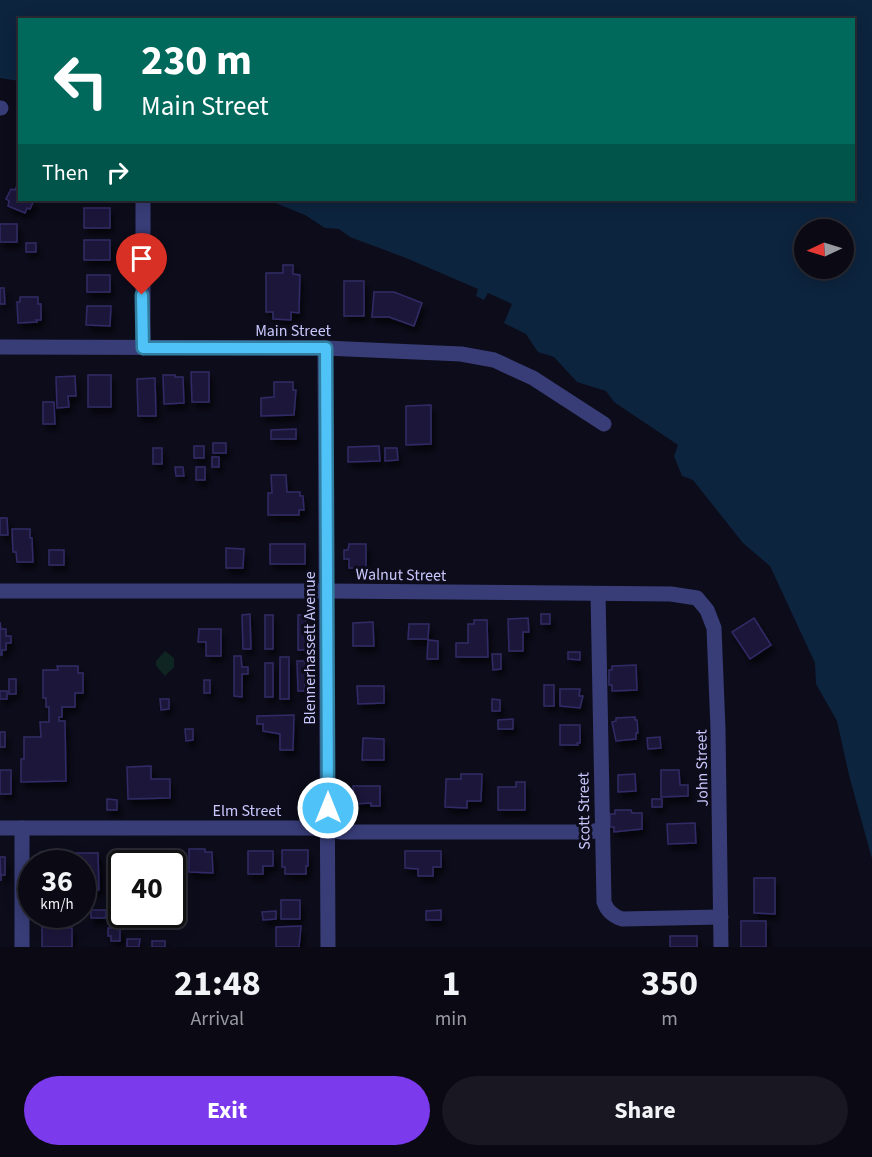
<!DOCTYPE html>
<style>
body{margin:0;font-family:"Source Sans 3",sans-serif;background:#181722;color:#f1f3f6;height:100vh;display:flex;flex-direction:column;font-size:22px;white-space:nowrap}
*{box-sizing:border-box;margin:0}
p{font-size:20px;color:#999aa0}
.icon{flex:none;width:33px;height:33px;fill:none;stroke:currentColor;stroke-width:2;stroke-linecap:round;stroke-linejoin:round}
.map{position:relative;height:947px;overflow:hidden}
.panel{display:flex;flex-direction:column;background:#0a0914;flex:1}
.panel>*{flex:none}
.top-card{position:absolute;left:18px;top:18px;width:837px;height:183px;border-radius:0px;box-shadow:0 3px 15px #0003,0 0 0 2px #2a2a34;background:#00695c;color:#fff;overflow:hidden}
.needle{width:39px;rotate:266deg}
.controls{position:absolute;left:794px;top:219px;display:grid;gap:12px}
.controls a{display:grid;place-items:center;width:60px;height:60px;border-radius:50%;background:#0a0914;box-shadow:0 3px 15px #0003,0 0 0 2px #2a2a34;font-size:30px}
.speed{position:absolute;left:18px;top:850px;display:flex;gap:12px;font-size:30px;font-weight:700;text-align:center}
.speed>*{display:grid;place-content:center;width:78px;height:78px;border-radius:50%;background:#0a0914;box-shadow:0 3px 15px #0003,0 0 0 2px #2a2a34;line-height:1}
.speed small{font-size:15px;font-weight:400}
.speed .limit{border:3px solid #111;border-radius:9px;background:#fff;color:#111}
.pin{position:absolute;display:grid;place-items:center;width:51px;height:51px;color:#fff;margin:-62px -26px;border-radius:50% 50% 50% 0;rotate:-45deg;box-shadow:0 0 6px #0007}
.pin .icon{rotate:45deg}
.me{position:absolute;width:66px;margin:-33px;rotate:0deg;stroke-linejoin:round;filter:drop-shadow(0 0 4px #0008)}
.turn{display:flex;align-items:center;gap:21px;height:126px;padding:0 24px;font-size:27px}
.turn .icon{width:78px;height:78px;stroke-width:2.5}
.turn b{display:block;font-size:42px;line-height:51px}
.then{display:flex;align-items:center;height:57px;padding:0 24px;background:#0003;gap:12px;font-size:22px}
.eta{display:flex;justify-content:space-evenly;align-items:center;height:102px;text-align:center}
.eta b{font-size:36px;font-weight:700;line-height:42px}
.primary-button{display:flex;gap:12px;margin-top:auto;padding:12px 24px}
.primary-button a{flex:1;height:69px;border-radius:36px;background:#7c3aed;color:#fff;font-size:24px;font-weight:700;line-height:69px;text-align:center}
.primary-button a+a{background:#181722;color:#f1f3f6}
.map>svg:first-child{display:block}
</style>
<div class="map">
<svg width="872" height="947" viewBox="0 0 872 947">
<defs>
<filter id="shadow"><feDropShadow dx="3.5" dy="6" stdDeviation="3" flood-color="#0009"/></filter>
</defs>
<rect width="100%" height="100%" fill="#0d0c1b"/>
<path fill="#0f2522" d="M165,651L174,658V667L165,676L156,666V661Z"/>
<path fill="#0d243e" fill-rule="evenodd" d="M0,0H872V859L849,775L837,721L816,684L815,663L770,566L743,543L693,480L682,476L674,456L678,445L614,402L606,391L577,382L554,357L538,352L526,334L504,323L512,304L488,293L484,300L476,296L478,289L406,258L350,237L339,229L325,228L305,215L268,200H854V20H20L19,81L0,78ZM804,230H843V268H804Z"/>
<g fill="#1c193b" stroke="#312b66" stroke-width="1.5" filter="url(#shadow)">
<path d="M20,179V200H34L30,209L27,208L25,213L8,206L9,201L6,199L11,189L15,190Z"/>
<rect x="84" y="208" width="26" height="20"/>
<rect x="0" y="224" width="17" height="18"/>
<rect x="84" y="240" width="26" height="20"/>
<rect x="26" y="243" width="10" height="9"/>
<path d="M283,265H293V274L300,275L299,313L291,312V320L273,319V312H266V273H283Z"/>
<rect x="87" y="275" width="23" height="17"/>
<rect x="344" y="281" width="20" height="35"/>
<path d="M0,288H4L5,304H0Z"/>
<path d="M374,292H394L422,303L414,326L389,317H372Z"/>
<path d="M20,297H38V304H41V320H36L37,322L18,323L17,302H20Z"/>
<path d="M87,306H111L110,326L86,325Z"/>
<path d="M191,372H209V402H192Z"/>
<rect x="88" y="375" width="23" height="32"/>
<path d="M163,375H175V377H183L184,403L164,404Z"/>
<path d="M75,376L76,396H68L69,407L57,408L56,377Z"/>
<path d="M155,378L156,416H138L137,379Z"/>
<path d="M274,382H293V390H296L294,415L261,416V398L274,397Z"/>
<path d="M43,402H54L55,424H43Z"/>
<path d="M431,405V444L406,445V406Z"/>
<path d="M296,429V439H271V430Z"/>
<rect x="213" y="443" width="13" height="10"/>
<rect x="194" y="446" width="10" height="12"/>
<path d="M379,446L380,461L348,462V447Z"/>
<rect x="153" y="448" width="9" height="16"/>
<path d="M385,448H397L398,460L385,461Z"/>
<rect x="212" y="457" width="7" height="10"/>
<path d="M175,467H183L184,476H176Z"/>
<rect x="196" y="467" width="9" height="13"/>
<path d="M271,475H286L287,492H300V496H303L304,510H299V515H268V493H272Z"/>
<path d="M0,518H7L8,535H0Z"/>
<path d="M12,529H30V538H32L33,562H17L16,552H13Z"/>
<rect x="270" y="544" width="35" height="20"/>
<path d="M349,544H366V568H349V559H344V550H348Z"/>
<path d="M226,548L244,549L243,568H226Z"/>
<rect x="49" y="550" width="15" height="15"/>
<path d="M250,614L251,649H243L242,615Z"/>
<rect x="541" y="614" width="9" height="10"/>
<rect x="265" y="615" width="8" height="34"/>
<rect x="298" y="615" width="8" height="35"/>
<path d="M528,618L529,632H523V651H509L508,619Z"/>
<path d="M754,618L771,645L750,659L732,632Z"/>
<path d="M474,620H487L488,657H456V643H468V624H474Z"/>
<path d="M0,622L1,629H6V636H11V643H6V650H2V655H0Z"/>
<path d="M373,622L374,646H353V623Z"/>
<path d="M409,624H429L428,639H408Z"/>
<path d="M199,629H221V656H206V642H198Z"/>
<path d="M428,640L438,641V659H427Z"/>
<path d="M568,652H580V660L568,659Z"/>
<path d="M492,654H501V669L493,670Z"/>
<path d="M234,656H241L242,667H248V674H242V697L234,696Z"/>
<rect x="280" y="657" width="9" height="42"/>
<path d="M297,661H305V691H298Z"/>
<rect x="265" y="663" width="8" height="34"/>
<path d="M636,665L637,690L612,691V685H609V670H612V666Z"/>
<path d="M57,666H78V673H83V693H75V707H62V717H59V721H65L66,781L21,782V759H24V737H41L40,722H49V707H46V698H43V670H58Z"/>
<rect x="9" y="679" width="7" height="15"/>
<rect x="204" y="680" width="6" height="13"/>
<rect x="544" y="685" width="10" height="21"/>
<path d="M357,686H384V703L358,704Z"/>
<path d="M560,689H580L579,696H583L580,708L560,706Z"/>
<rect x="0" y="691" width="7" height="8"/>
<path d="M160,699H169V709L161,710Z"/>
<path d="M492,699L500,700V711H492Z"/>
<path d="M294,715L293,750H280V734L263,731V724H257V716Z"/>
<path d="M635,717V720H637L638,733H636V739L616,741L612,722L616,721V718Z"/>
<path d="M513,719V729H498V720Z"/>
<path d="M560,725H580V743H577L578,745H560Z"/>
<path d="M185,729H193V740L186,741Z"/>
<rect x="0" y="732" width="5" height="15"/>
<path d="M660,737L661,748L648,749L647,738Z"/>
<path d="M363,738L384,739V760H362Z"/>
<path d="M151,766V779H170V798L128,799L127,767Z"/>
<rect x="0" y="770" width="11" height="24"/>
<path d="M661,770H679L680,785H688V796L661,797Z"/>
<path d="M461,774H482L481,801H467V808L445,807L446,779H461Z"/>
<path d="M635,774L636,791L618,792V775Z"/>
<path d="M516,782H525V810H498V787H516Z"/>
<path d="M353,786H380V806H371V803L354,804Z"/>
<path d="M107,799L117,800V810H107Z"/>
<rect x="652" y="799" width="10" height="8"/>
<path d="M615,810H631L632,813H642V829L614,832V827H610V814H615Z"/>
<path d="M695,823L696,843L668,844L667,824Z"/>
<path d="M189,849H205V852H212L213,873L189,872Z"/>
<path d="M282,850H308V866H306V874H285V867H282Z"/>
<path d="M59,851L60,864H40V852Z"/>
<path d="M171,851V864H144V852Z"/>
<path d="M248,851H273V866H263V874H248Z"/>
<path d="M405,851H441V867H433V876H418V869L405,868Z"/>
<path d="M76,853H98L99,890H86V872H82V864H77Z"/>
<path d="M0,857H5V875H1V881Z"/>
<path d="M115,857H131V864H122V880H115Z"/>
<path d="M754,878H775V914L754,913Z"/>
<rect x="281" y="900" width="19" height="19"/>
<rect x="91" y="910" width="15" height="8"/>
<path d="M441,910V920H426V911Z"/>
<path d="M276,911V919L263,920L262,912Z"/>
<rect x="127" y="915" width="14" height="8"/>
<rect x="741" y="921" width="25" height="26"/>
<path d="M301,926L299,947H276V927Z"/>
<path d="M42,927L72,928V947H42Z"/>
<path d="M108,928H120V941H111V936H108Z"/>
<rect x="670" y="936" width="27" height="11"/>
<path d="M127,939H140L139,947H127Z"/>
<rect x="152" y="941" width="13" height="6"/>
</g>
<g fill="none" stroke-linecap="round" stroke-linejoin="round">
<g stroke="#383d78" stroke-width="15">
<path d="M0,108H1"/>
<path d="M143,200V348"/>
<path d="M325,348L461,354L494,360L533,378L604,424"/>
<path d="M0,591H327L671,594L697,598L707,610L714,628L718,729L721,947"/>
<path d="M598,594L604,902C607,911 613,916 622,919L721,917"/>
<path d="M0,828H312L342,832H588L601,830"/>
<path d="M22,947V828"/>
</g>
<path stroke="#383d78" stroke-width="15" d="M0,347L325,348L328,947"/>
</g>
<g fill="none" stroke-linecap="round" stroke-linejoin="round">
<defs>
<path id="route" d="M142,295L143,348H326L328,808"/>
</defs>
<use href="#route" stroke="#337fa1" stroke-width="15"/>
<use href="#route" stroke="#4fc3f7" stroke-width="10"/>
</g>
<g text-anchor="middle" stroke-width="6" stroke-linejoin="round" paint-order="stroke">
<g font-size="16" fill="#c9c8fd" stroke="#0d0c1b">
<text x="293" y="336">Main Street</text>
<text transform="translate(401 574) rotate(1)" y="6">Walnut Street</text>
<text transform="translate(309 648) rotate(-90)" y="6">Blennerhassett Avenue</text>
<text transform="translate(701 768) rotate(-91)" y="6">John Street</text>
<text x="247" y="816">Elm Street</text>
<text transform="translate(583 811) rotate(-91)" y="6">Scott Street</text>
</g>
</g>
</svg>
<div class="controls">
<a><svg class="needle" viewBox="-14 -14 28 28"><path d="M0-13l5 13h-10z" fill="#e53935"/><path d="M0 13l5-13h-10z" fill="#999aa0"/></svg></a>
</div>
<div class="speed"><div>36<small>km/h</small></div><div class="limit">40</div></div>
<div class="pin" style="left:142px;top:295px;background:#d93025"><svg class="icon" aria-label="arrive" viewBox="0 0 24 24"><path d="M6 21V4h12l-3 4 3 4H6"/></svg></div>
<svg class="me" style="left:328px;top:808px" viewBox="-20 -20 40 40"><circle r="17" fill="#4fc3f7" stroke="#fff" stroke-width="3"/><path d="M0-11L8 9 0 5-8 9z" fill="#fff"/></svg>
<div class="top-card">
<div class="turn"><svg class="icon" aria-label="left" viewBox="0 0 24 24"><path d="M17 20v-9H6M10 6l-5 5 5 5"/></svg><div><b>230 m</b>Main Street</div></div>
<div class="then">Then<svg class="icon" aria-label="right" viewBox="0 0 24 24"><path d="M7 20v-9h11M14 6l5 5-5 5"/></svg></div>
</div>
</div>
<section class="panel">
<div class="eta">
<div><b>21:48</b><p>Arrival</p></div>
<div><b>1</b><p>min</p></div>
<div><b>350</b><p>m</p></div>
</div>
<div class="primary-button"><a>Exit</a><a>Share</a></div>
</section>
